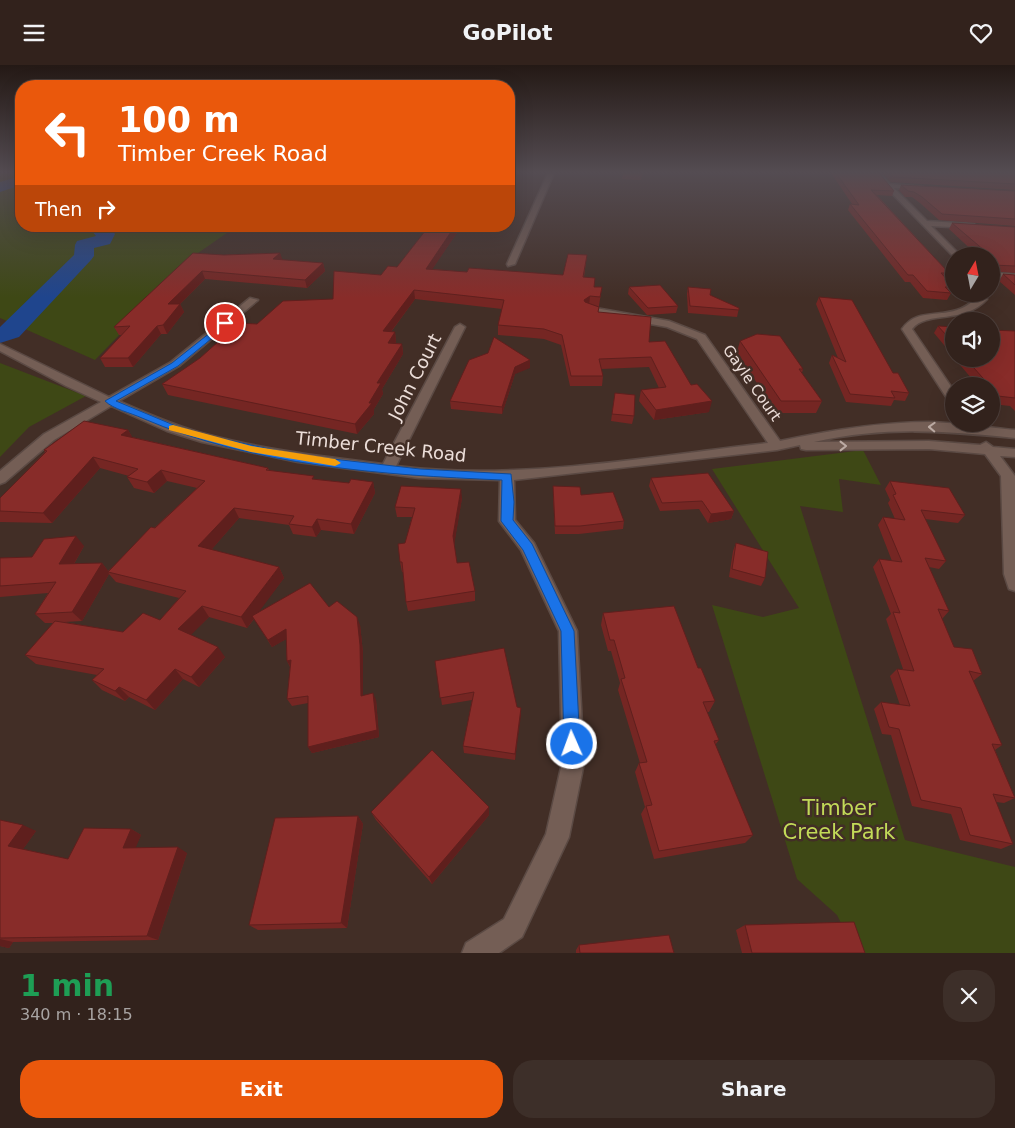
<!DOCTYPE html>
<meta charset="utf-8">
<style>
body{margin:0;font-family:"DejaVu Sans",sans-serif;background:#3d2f29;color:#f1f3f6;height:100vh;display:flex;flex-direction:column;font-size:19px;white-space:nowrap}
*{box-sizing:border-box;margin:0}
p{font-size:16px;color:#a8a4a3}
.icon{flex:none;width:28px;height:28px;fill:none;stroke:currentColor;stroke-width:2;stroke-linecap:round;stroke-linejoin:round}
.map{position:relative;height:888px;overflow:hidden}
.side{display:flex;flex-direction:column;background:#32221c;flex:1}
.side>*{flex:none}
.guide{position:absolute;left:15px;top:15px;width:500px;height:152px;border-radius:20px;box-shadow:0 5px 20px #0002,0 0 0 1px #4d3f3b;background:#ea580c;color:#fff;overflow:hidden}
.needle{width:32px;rotate:10deg}
.controls{position:absolute;left:945px;top:182px;display:grid;gap:10px}
.controls a{display:grid;place-items:center;width:55px;height:55px;border-radius:50%;background:#32221c;box-shadow:0 5px 20px #0002,0 0 0 1px #4d3f3b;font-size:25px}
.pin{position:absolute;display:grid;place-items:center;width:42px;height:42px;color:#fff;margin:-21px;border:2px solid #fff;border-radius:50%;box-shadow:0 1px 5px #0007}
.me{position:absolute;width:55px;margin:-28px;rotate:358deg;stroke-linejoin:round;filter:drop-shadow(0 0 4px #0008)}
.turn{display:flex;align-items:center;gap:18px;height:105px;padding:0 20px;font-size:22px}
.turn .icon{width:65px;height:65px;stroke-width:2.5}
.turn b{display:block;font-size:35px;line-height:42px}
.then{display:flex;align-items:center;height:48px;padding:0 20px;background:#0003;gap:10px;font-size:19px}
.round{display:grid;place-items:center;flex:none;width:52px;height:52px;border-radius:20px;background:#3d2f29}
.overview{display:flex;align-items:center;justify-content:space-between;height:85px;padding:0 20px}
h1{font-size:30px;font-weight:800;line-height:38px;color:#1e9e55}
.primary-button{display:flex;gap:10px;margin-top:auto;padding:10px 20px}
.primary-button a{flex:1;height:58px;border-radius:20px;background:#ea580c;color:#fff;font-size:20px;font-weight:800;line-height:58px;text-align:center}
.primary-button a+a{background:#3d2f29;color:#f1f3f6}
header{display:flex;justify-content:space-between;align-items:center;height:65px;padding:0 20px;background:#32221c;font-size:22px;font-weight:800}
.map>svg:first-child{display:block}
</style>
<header><svg class="icon" aria-label="menu" viewBox="0 0 24 24"><path d="M4 6h16M4 12h16M4 18h16"/></svg>GoPilot<svg class="icon" aria-label="heart" viewBox="0 0 24 24"><path d="M12 20l-8-8c-3-5 5-10 8-4 3-6 11-1 8 4z"/></svg></header>
<div class="map">
<svg width="1015" height="888" viewBox="0 0 1015 888">
<rect width="100%" height="100%" fill="#422e26"/>
<g fill="#3e4815">
<path d="M0,108H21V161H237L198,188L95,295L0,253Z"/>
<path d="M0,298L86,331L29,362L0,392Z"/>
<path d="M863,385L881,420L839,414L843,447L800,441L905,775L1015,802V888H856L837,850L797,814L712,540L763,552L799,543L712,404Z"/>
</g>
<g fill="none" stroke-linecap="round" stroke-linejoin="round">
<g fill="#1f458d" fill-rule="evenodd">
<path d="M21,111V120L0,127V117Z"/>
<path d="M88,161H108L115,169L110,179L94,183V191L91,195L19,272L0,278V262L74,190L75,180L77,176L96,171Z"/>
</g>
<defs>
<g id="minor">
<path d="M548,108H554L515,199L508,201L507,199Z"/>
<path d="M872,108H879L890,119L923,122L921,125L894,123L927,156L974,159L975,161L971,163L931,161L961,191L954,192Z"/>
<path d="M991,207L1015,209V215L991,213Z"/>
<path d="M978,229H986L987,234C964,260 927,245 912,264L954,326V339L950,338L902,264C916,244 936,252 957,245C964,243 971,238 977,233Z"/>
<path d="M250,233L258,235L179,301L119,336C148,349 178,362 209,370C266,385 325,392 383,399L455,262L460,259L465,262L396,401C520,416 645,392 768,378L697,274L667,262L590,248L585,245L590,242L669,256L705,270L780,376C831,365 880,357 931,357C959,358 987,362 1015,365V373C943,366 886,361 814,377L929,376L980,380L986,377L993,382L1015,384V392L1000,391L1015,411V526L1009,524L1004,509L1001,411L985,389L929,384L806,385L801,384L800,380L777,385L514,415L515,455L534,478L577,566L584,698L569,772L522,872L499,888H462L466,878L504,854L546,769L562,698L559,566L521,485L499,456L500,415L419,413L298,397L202,377L167,366L111,341L54,375L5,417L0,419V406L44,369L101,337L66,321L0,286V279L109,332L171,297Z"/>
</g>
</defs>
<use href="#minor" stroke="#5b4a44" stroke-width="3"/>
<use href="#minor" fill="#745e55" fill-rule="evenodd"/>
</g>
<g fill="#752623" fill-rule="evenodd">
<path d="M623,108H642L641,115L622,114Z"/>
<path d="M831,108H879L894,126L892,131L877,130L949,208L946,214L954,222V223L947,235L923,233L910,217H905L848,145L850,139H852Z"/>
<path d="M882,108H1015V125L891,117Z"/>
<path d="M901,120L1015,126V161L939,155L920,138L912,132H905L899,125Z"/>
<path d="M952,158L1015,162V208L991,206V191H976L977,190L949,164Z"/>
<path d="M429,161H474L473,163L461,162L432,204L467,207L563,210L587,190L584,212L594,222H602L598,247L649,277L691,320L709,347L654,355L639,336L641,325L659,323L649,302L601,304L603,311L602,321H570L561,280L544,274L498,270V260L502,244L415,234L391,267H395L396,277L395,278L402,279L403,289L382,324L383,329L374,344V349L357,369L168,330L162,319L257,259L333,234L397,202Z"/>
<path d="M280,188L282,195L323,198L325,206L307,223L205,214L180,239L184,247L167,269H161L133,302H105L100,293L122,270H119L114,262L224,190Z"/>
<path d="M1003,209L1015,210V230L999,216Z"/>
<path d="M629,222L678,241L676,248L647,250L628,229Z"/>
<path d="M688,222L710,230L739,243L737,252L688,248L687,229Z"/>
<path d="M819,232L893,308L909,328L905,336L894,335L891,341L846,337L829,298L832,290L838,293L816,239Z"/>
<path d="M938,261L954,262V292L934,268Z"/>
<path d="M1015,266V346L1010,341L992,339L991,338V321H978L955,294H991Z"/>
<path d="M740,276L803,304L802,308L822,336L816,348H776L737,287Z"/>
<path d="M530,303L515,309L502,349L451,344L450,336Z"/>
<path d="M615,328L634,351L632,359L611,356Z"/>
<path d="M128,365L132,372L268,403L269,405L315,414L349,418L373,417L375,428L354,469L321,465L316,472L293,469L289,460L239,453L211,485L279,502L284,513L258,547L329,542L360,560L363,588V630L376,635L379,672L312,688L308,682V638L292,641L287,634L290,602L287,596L286,574L272,582L254,554L247,563L209,552L190,570L225,592L199,622L183,614L155,645L129,632L125,636L102,625L92,615L97,610L36,599L25,590L53,558H45L35,549L48,528L0,532V493L32,492L84,481L74,499L102,498L108,506L197,423L167,416L154,428L134,423L127,412L129,411L100,403L52,458L0,457V433L45,387L44,385ZM109,509L116,517L179,533L160,555L123,567L64,557L82,556Z"/>
<path d="M651,413L734,446L731,454L708,458L699,444L660,446L649,421Z"/>
<path d="M890,416L965,450L958,458L925,454L946,496L939,504L929,502L949,546L942,554L954,582L982,609L973,616L1002,680L995,685L1015,733L1004,738L996,737L1013,779L1001,784L960,775L951,749L912,741L891,670L882,669L874,644L881,637L900,640L890,611L897,604H903L886,554L891,549L873,502L879,494L892,496L878,460L883,452L895,454L888,438L890,435L885,424Z"/>
<path d="M553,421L581,430L624,456L623,464L579,469H555L553,429Z"/>
<path d="M462,433L454,479L457,498L475,526V536L408,546L406,537L403,507H402L400,497L405,478L412,452H397L395,442Z"/>
<path d="M736,478L765,513L761,521L729,512L733,486Z"/>
<path d="M603,548L698,603L715,636L709,647H707L719,675L715,680L753,770L745,778L654,794L641,749L645,742L635,707L639,698H640L618,625L620,618L611,586H608L601,560Z"/>
<path d="M435,596L517,642L521,643L515,695L464,688L463,681L472,635L442,640Z"/>
<path d="M371,747L489,750L432,819L376,755Z"/>
<path d="M358,751L363,759L347,863L258,865L249,860Z"/>
<path d="M0,755L36,766L23,784L68,794L131,764L141,770L135,783L187,788L158,875L13,877L9,883L0,881Z"/>
<path d="M745,860L865,888H742L736,865Z"/>
<path d="M579,880L674,888H576V885Z"/>
</g>
<g fill="#5f1f1d">
<path d="M455,161H461V162L427,212L426,204Z"/>
<path d="M280,188L283,196L273,194Z"/>
<path d="M323,198L325,206L307,223L305,215Z"/>
<path d="M202,206L205,214L180,239L184,247L167,269L163,260L168,239Z"/>
<path d="M414,225L415,234L384,276L383,266Z"/>
<path d="M590,231L589,240L583,244L584,235Z"/>
<path d="M157,261L161,269L133,302L128,293Z"/>
<path d="M395,267L396,277L390,288L388,278Z"/>
<path d="M402,279L403,289L382,324L383,329L374,344V349L357,369L355,359L369,338L377,318Z"/>
<path d="M530,295V303L515,309L502,349V342L515,302Z"/>
<path d="M712,336L709,347L654,355L656,345Z"/>
<path d="M128,365L134,375L121,370Z"/>
<path d="M93,392L100,403L52,458L43,448Z"/>
<path d="M161,405L167,416L154,428L147,417Z"/>
<path d="M373,417L375,428L354,469L351,459Z"/>
<path d="M461,424L462,433L454,481L453,471Z"/>
<path d="M234,443L239,453L205,492L198,481Z"/>
<path d="M734,446L731,454L708,458L711,449Z"/>
<path d="M317,454L321,465L316,472L312,462Z"/>
<path d="M76,471L84,481L68,509L59,499Z"/>
<path d="M102,498L109,507H108L109,509L82,556L72,547Z"/>
<path d="M279,502L284,513L247,563L241,552Z"/>
<path d="M202,541L209,552L186,575L178,564Z"/>
<path d="M357,552L360,560L363,588V638L361,631Z"/>
<path d="M286,564L290,572L272,582L268,575Z"/>
<path d="M218,582L225,592L199,622L191,612Z"/>
<path d="M291,595V603L287,596Z"/>
<path d="M175,604L183,614L155,645L146,635Z"/>
<path d="M119,622L129,632L125,636L115,626Z"/>
<path d="M373,628L376,635L379,672L312,688L308,682Z"/>
<path d="M521,643V650L515,695V689Z"/>
<path d="M489,742V750L432,819L429,812Z"/>
<path d="M358,751L363,759L347,863L341,858Z"/>
<path d="M23,760L36,766L21,787L8,781Z"/>
<path d="M131,764L141,770L133,789L123,783Z"/>
<path d="M178,782L187,788L158,875L147,871Z"/>
<path d="M0,874L13,877L9,883L0,881Z"/>
</g>
<g fill="#882c29" stroke="#5f1f1d">
<path d="M623,108H642V110L623,109Z"/>
<path d="M836,108H879L894,126L871,125L949,208H941L954,222H945L951,228L927,226L913,210H908L850,139L859,140Z"/>
<path d="M889,108H1015V119L893,112Z"/>
<path d="M901,120L1015,126V154L942,149L922,132L914,127L908,126Z"/>
<path d="M952,158L1015,162V201L993,200L991,198V191H985L979,186H985Z"/>
<path d="M429,161H455L426,204L467,207L469,203L563,210L568,189L587,190L583,212L595,213L594,222H602L600,232L590,231L584,235L585,237L599,242L598,247L651,252L649,277L665,276L691,320L697,319L712,336L656,345L641,325L666,322L651,292L599,294L603,311H571L562,270L544,264L498,260L504,235L414,225L383,266L395,267L388,278L402,279L377,318H381L369,338H372L355,359L162,319L200,293L239,258L257,259L283,236L333,234L334,206L381,210L388,201L397,202Z"/>
<path d="M193,188L224,190L280,188L273,194L323,198L305,215L202,206L168,239H180L163,260L157,261L128,293H100L130,261L114,262Z"/>
<path d="M1003,209L1015,210V220Z"/>
<path d="M660,220L678,241L648,243L629,222Z"/>
<path d="M688,222L711,224L710,230L739,243V245L690,241Z"/>
<path d="M819,232L852,235L893,308H898L909,328L891,326L895,333L850,329L832,290L846,297Z"/>
<path d="M938,261L954,262V279Z"/>
<path d="M991,265L1015,266V333L998,331L991,323V321H990L966,294H991Z"/>
<path d="M757,269L780,271L803,304H799L822,336H781L740,276Z"/>
<path d="M494,272L530,295L515,302L502,342L450,336L469,295L488,288Z"/>
<path d="M615,328L635,330L634,351L612,349Z"/>
<path d="M84,356L128,365L121,370L268,403L266,405L314,411L312,414L349,418L351,414L373,417L351,459L317,454L312,462L289,459L294,451L234,443L198,481L279,502L241,552L202,541L178,564L218,582L191,612L175,604L146,635L119,622L115,626L92,615L104,604L25,590L55,556L123,567L143,548L160,555L186,526L108,507L151,462L155,463L205,416L161,405L147,417L127,412L138,404L93,392L43,448L0,446V433L47,386L44,385Z"/>
<path d="M708,408L734,446L711,449L702,436L662,438L651,413Z"/>
<path d="M890,416L949,423L965,450L921,445L946,496L925,493L949,546L938,544L954,582L972,584L982,609L969,606L1002,680L992,679L1015,733L993,729L1013,779L970,770L961,743L921,735L899,664L889,662L881,637L910,641L897,604L914,606L893,547L900,548L879,494L902,497L883,452L905,455L893,430L896,429Z"/>
<path d="M401,421L461,424L453,471L457,498L469,497L475,526L406,537L402,497H400L398,479L405,478L415,443L395,442Z"/>
<path d="M553,421L580,422L581,430L613,427L624,456L580,461H555Z"/>
<path d="M76,471L59,499L102,498L72,547L35,549L56,517L0,521V493L32,492L44,474Z"/>
<path d="M736,478L768,487L765,513L732,504Z"/>
<path d="M310,518L329,542L337,536L357,552L360,580L361,631L373,628L377,665L308,682V631L287,634L291,595L287,596L286,564L268,575L252,551Z"/>
<path d="M674,541L698,603H701L715,636L703,637L719,675L714,676L753,770L659,786L646,741L652,740L639,698L647,697L621,614L625,613L614,575H610L603,548Z"/>
<path d="M504,583L517,642L521,643L515,689L463,681L474,627L440,633L435,596Z"/>
<path d="M432,685L489,742L429,812L371,747Z"/>
<path d="M358,751L341,858L249,860L275,753Z"/>
<path d="M0,755L23,760L8,781L68,794L84,763L131,764L123,783L178,782L147,871L0,873Z"/>
<path d="M854,857L865,888H752L745,860Z"/>
<path d="M669,870L674,888H580L579,880Z"/>
</g>
<defs><path id="oneway-chevron" d="M-2-3.5L2.5 0L-2 3.5" fill="none" stroke-width="1.6" stroke-linecap="round" stroke-linejoin="round" transform="scale(1.25)"/></defs>
<g stroke="#bcaba4">
<use href="#oneway-chevron" transform="translate(932 362) rotate(-178)"/>
<use href="#oneway-chevron" transform="translate(843 381)"/>
</g>
<linearGradient id="sky" x2="0" y2="1"><stop stop-color="#241915"/><stop offset="0.46" stop-color="#544c52"/><stop offset="1" stop-color="#544c52" stop-opacity="0"/></linearGradient>
<rect width="1015" height="233" fill="url(#sky)"/>
<path fill="#1a73e8" stroke="#114b97" d="M225,256L229,258L228,260L178,301L116,336L176,361L209,371L298,390L420,404L511,409L514,437L513,455L532,479L574,566L580,679L578,685L572,687L567,685L564,679L561,566L523,485L501,456L502,415C382,410 254,401 142,353C131,348 113,344 105,336L172,298Z"/>
<path fill="#f59e0b" d="M173,360L251,381L335,394L341,398L335,401L251,387L169,365V361Z"/>
<g text-anchor="middle" stroke-width="5" stroke-linejoin="round" paint-order="stroke">
<g font-size="15" fill="#ecded9" stroke="#422e26">
<text transform="translate(752 318) rotate(55)" y="5">Gayle Court</text>
</g>
<g font-size="18" fill="#ecded9" stroke="#422e26">
<text transform="translate(415 312) rotate(-63)" y="6">John Court</text>
<text transform="translate(381 382) rotate(6)" y="6">Timber Creek Road</text>
</g>
<g font-size="21" fill="#c2da58" stroke="#422e26">
<text x="839" y="750">Timber<tspan x="839" dy="24">Creek Park</tspan></text>
</g>
</g>
</svg>
<div class="controls">
<a><svg class="needle" viewBox="-14 -14 28 28"><path d="M0-13l5 13h-10z" fill="#e53935"/><path d="M0 13l5-13h-10z" fill="#a8a4a3"/></svg></a>
<a><svg class="icon" aria-label="sound" viewBox="0 0 24 24"><path d="M4 9h4l5-4v14l-5-4H4zM17 9q2 3 0 6"/></svg></a>
<a><svg class="icon" aria-label="layers" viewBox="0 0 24 24"><path d="M12 4l9 5-9 5-9-5zM3 14l9 5 9-5"/></svg></a>
</div>
<div class="pin" style="left:225px;top:258px;background:#d93025"><svg class="icon" aria-label="arrive" viewBox="0 0 24 24"><path d="M6 21V4h12l-3 4 3 4H6"/></svg></div>
<svg class="me" style="left:572px;top:679px" viewBox="-20 -20 40 40"><circle r="17" fill="#1a73e8" stroke="#fff" stroke-width="3"/><path d="M0-11L8 9 0 5-8 9z" fill="#fff"/></svg>
<div class="guide">
<div class="turn"><svg class="icon" aria-label="left" viewBox="0 0 24 24"><path d="M17 20v-9H6M10 6l-5 5 5 5"/></svg><div><b>100 m</b>Timber Creek Road</div></div>
<div class="then">Then<svg class="icon" aria-label="right" viewBox="0 0 24 24"><path d="M7 20v-9h11M14 6l5 5-5 5"/></svg></div>
</div>
</div>
<section class="side">
<div class="overview"><div><h1>1 min</h1><p>340 m · 18:15</p></div><a class="round"><svg class="icon" aria-label="close" viewBox="0 0 24 24"><path d="M6 6l12 12M18 6L6 18"/></svg></a></div>
<div class="primary-button"><a>Exit</a><a>Share</a></div>
</section>
